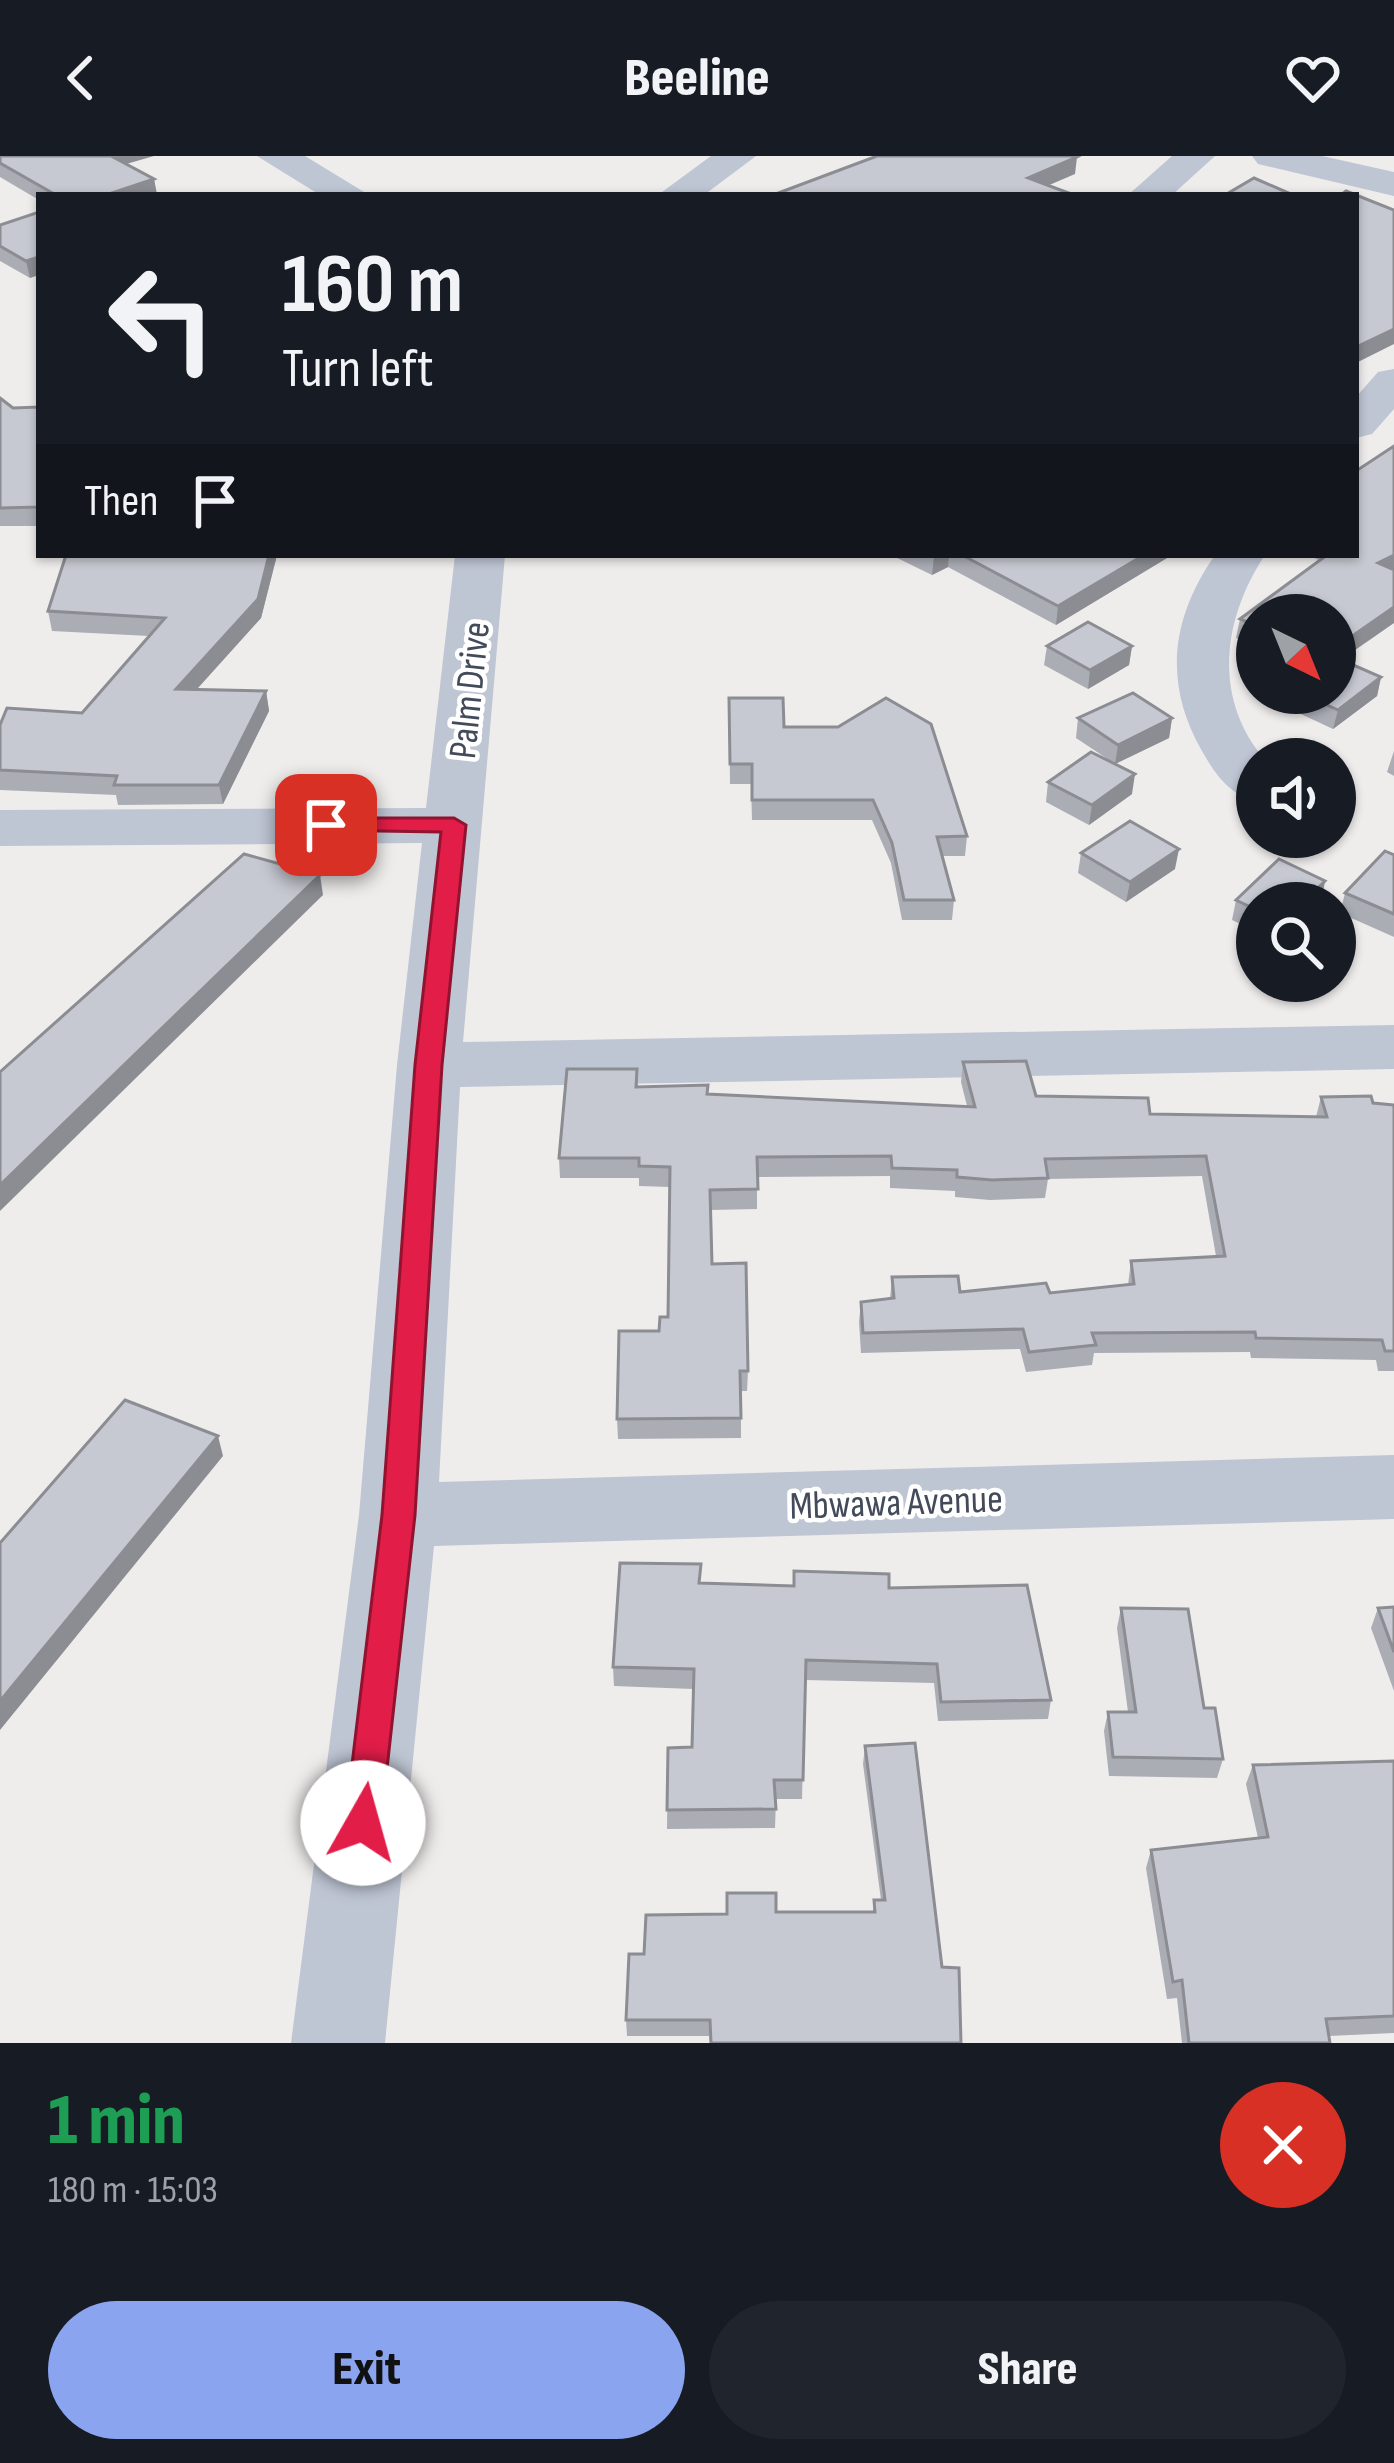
<!DOCTYPE html>
<meta charset="utf-8">
<style>
body{margin:0;font-family:"Sofia Sans Condensed",sans-serif;background:#20242c;color:#f1f3f6;height:100vh;display:flex;flex-direction:column;font-size:45px;white-space:nowrap}
*{box-sizing:border-box;margin:0}
p{font-size:39px;color:#9ea1a6}
.icon{flex:none;width:66px;height:66px;fill:none;stroke:currentColor;stroke-width:2;stroke-linecap:round;stroke-linejoin:round}
.map{position:relative;height:1887px;overflow:hidden}
.details{display:flex;flex-direction:column;background:#171b24;flex:1}
.details>*{flex:none}
.guide{position:absolute;left:36px;top:36px;width:1323px;height:366px;border-radius:0px;box-shadow:0 3px 9px #0004;background:#171b24;color:#f1f3f6;overflow:hidden}
.needle{width:78px;rotate:137deg}
.fabs{position:absolute;left:1236px;top:438px;display:grid;gap:24px}
.fabs a{display:grid;place-items:center;width:120px;height:120px;border-radius:50%;background:#171b24;box-shadow:0 3px 9px #0004;font-size:60px}
.pin{position:absolute;display:grid;place-items:center;width:102px;height:102px;color:#fff;margin:-51px;border-radius:24px;box-shadow:0 6px 18px #0006}
.me{position:absolute;width:132px;margin:-66px;rotate:7deg;stroke-linejoin:round;filter:drop-shadow(0 0 9px #0008)}
.turn{display:flex;align-items:center;gap:42px;height:252px;padding:0 48px;font-size:54px}
.turn .icon{width:156px;height:156px;stroke-width:2.5}
.turn b{display:block;font-size:84px;line-height:102px}
.then{display:flex;align-items:center;height:114px;padding:0 48px;background:#0003;gap:24px;font-size:45px}
.round{display:grid;place-items:center;flex:none;width:126px;height:126px;border-radius:63px;background:#20242c}
.overview{display:flex;align-items:center;justify-content:space-between;height:204px;padding:0 48px}
h1{font-size:72px;font-weight:800;line-height:90px;color:#1e9e55}
.primary-button{display:flex;gap:24px;margin-top:auto;padding:24px 48px}
.primary-button a{flex:1;height:138px;border-radius:72px;background:#8aa4ef;color:#111;font-size:48px;font-weight:800;line-height:138px;text-align:center}
.primary-button a+a{background:#20242c;color:#f1f3f6}
header{display:flex;justify-content:space-between;align-items:center;height:156px;padding:0 48px;background:#171b24;font-size:54px;font-weight:800}
.map>svg:first-child{display:block}
</style>
<header><svg class="icon" aria-label="back" viewBox="0 0 24 24"><path d="M15 5l-7 7 7 7"/></svg>Beeline<svg class="icon" aria-label="heart" viewBox="0 0 24 24"><path d="M12 20l-8-8c-3-5 5-10 8-4 3-6 11-1 8 4z"/></svg></header>
<div class="map">
<svg width="1394" height="1887" viewBox="0 0 1394 1887">
<rect width="100%" height="100%" fill="#efecec"/>
<g fill="none" stroke-linecap="round" stroke-linejoin="round">
<g fill="#bec5d3" fill-rule="evenodd">
<path d="M257,0H305L369,39H320Z"/>
<path d="M711,0H756L704,39H658Z"/>
<path d="M1172,0H1215L1172,39H1128Z"/>
<path d="M1252,0H1322L1394,16V40L1258,8Z"/>
<path d="M1394,213V253L1372,278L1356,282V241L1378,216Z"/>
<path d="M455,399H505L463,886L1394,869V913L460,931L439,1326L1394,1299V1363L434,1390L385,1887H291L359,1359L397,909L422,687L0,690V654L426,652Z"/>
<path d="M1215,399H1265C1223,462 1212,541 1264,603H1257L1255,645C1229,638 1215,618 1202,595C1163,527 1171,462 1215,399Z"/>
</g>
</g>
<g fill="#abadb5">
<path d="M0,0L126,8L154,23L157,39H39V44L0,21Z"/>
<path d="M39,56L30,122L0,105V69Z"/>
<path d="M0,242L13,252L39,251V370H0Z"/>
<path d="M66,399H277L261,462L196,534L266,535L269,555L223,648L118,649L116,639L0,634V569L82,557L149,480L52,475L48,455Z"/>
<path d="M891,399H1172L1056,469L948,411L932,419Z"/>
<path d="M1307,399H1356L1342,503L1381,521L1377,540L1333,573L1288,552L1291,537H1335V459H1257V491L1236,482L1240,463L1319,404Z"/>
<path d="M1047,490H1132L1129,509L1088,533L1044,509Z"/>
<path d="M729,542L784,571L967,680L965,700H942L954,744L952,764H902L891,707L872,664H752L751,628H730Z"/>
<path d="M1078,562H1172L1169,582L1115,608L1076,582Z"/>
<path d="M1394,595V620L1387,616Z"/>
<path d="M1048,626L1132,638L1089,669L1046,646Z"/>
<path d="M1081,697L1175,713L1126,746L1078,717Z"/>
<path d="M1394,699V781L1340,757L1345,737Z"/>
<path d="M1325,725L1321,745L1318,747H1257V776L1232,764L1236,744Z"/>
<path d="M963,906L1036,940L1150,958L1316,961L1321,941L1394,949V1215H1378L1376,1204L1251,1202L1250,1196L1094,1197L1092,1209L1026,1216L1020,1193L861,1197L859,1166L861,1146L890,1143L892,1121L960,1136L1050,1137L1128,1129L1131,1105L1216,1100L1202,1020L1048,1023L1045,1042L990,1044L955,1041V1035L890,1032V1020L757,1021V1053L711,1054L712,1108L748,1215L747,1235H741V1282L618,1283L617,1263L659,1175L668,1161L670,1031L639,1030V1022H560L559,1002L637,913L638,931L708,929V938L967,950L961,926Z"/>
<path d="M701,1427L889,1432L1051,1544L1048,1563L938,1565L934,1527L805,1524L802,1643H776L775,1672L667,1673L668,1592L692,1591L693,1533L614,1530L613,1511Z"/>
<path d="M1394,1451V1535L1371,1472L1378,1452Z"/>
<path d="M1121,1452L1204,1552L1223,1603L1217,1622L1109,1620L1104,1575L1108,1556H1128L1117,1472Z"/>
<path d="M865,1590L942,1811L961,1887H710L709,1880H627L626,1864L644,1798L727,1758L776,1756H873L874,1744H881L863,1608Z"/>
<path d="M1394,1605V1877L1329,1880L1330,1887H1182L1177,1842L1167,1843L1146,1712L1151,1694L1258,1682L1246,1628L1253,1609Z"/>
</g>
<g fill="#8b8d93">
<path d="M106,0H154L109,13Z"/>
<path d="M1077,1L1075,18L1026,39L1028,22Z"/>
<path d="M154,23L157,39H106Z"/>
<path d="M39,101V119L30,122L26,105Z"/>
<path d="M1394,173V188L1356,207V191Z"/>
<path d="M269,399H277L261,462L179,553L176,533Z"/>
<path d="M937,399H949L948,411L932,419L934,400Z"/>
<path d="M1144,399H1172L1056,469L1058,450Z"/>
<path d="M1394,399V415L1378,407Z"/>
<path d="M1394,451V467L1335,508V492Z"/>
<path d="M1132,490L1129,509L1088,533L1090,514Z"/>
<path d="M1381,521L1377,540L1333,573L1338,554Z"/>
<path d="M266,535L269,555L223,648L219,629Z"/>
<path d="M1172,562L1169,582L1115,608L1118,589Z"/>
<path d="M1135,618L1132,638L1089,669L1092,649Z"/>
<path d="M1179,693L1175,713L1126,746L1130,726Z"/>
<path d="M320,719L323,739L0,1055V1029Z"/>
<path d="M1325,725L1321,745L1318,747H1302Z"/>
<path d="M218,1280L223,1300L0,1574V1545Z"/>
</g>
<g fill="#c7c9d2" stroke="#8b8d93" stroke-width="3">
<path d="M0,0H111L154,23L106,39H56L0,7Z"/>
<path d="M877,0H1073L1077,1L1028,22L1074,39H773Z"/>
<path d="M1254,22L1293,39H1225Z"/>
<path d="M1346,35L1394,54V173L1356,191V39H1341Z"/>
<path d="M39,56V101L26,105L0,90V69Z"/>
<path d="M0,242L13,252L39,251V351L0,352Z"/>
<path d="M1394,290V399L1378,407L1394,414V451L1335,492V459H1257V470L1240,463L1327,399H1356V315Z"/>
<path d="M66,399H269L258,443L176,533L266,535L219,629H114L117,620L0,614V569L7,552L82,557L165,462L48,455Z"/>
<path d="M962,399H1144L1058,450Z"/>
<path d="M1088,466L1132,490L1090,514L1047,490Z"/>
<path d="M1335,501L1381,521L1338,554L1301,537H1335Z"/>
<path d="M1133,537L1172,562L1118,589L1078,562Z"/>
<path d="M729,542H783L784,571H838L886,542L931,568L967,680L937,681L954,744H904L892,687L873,644H752V608H730Z"/>
<path d="M1091,596L1135,618L1092,649L1048,626Z"/>
<path d="M1130,665L1179,693L1130,726L1081,697Z"/>
<path d="M1385,695L1394,699V758L1345,737Z"/>
<path d="M244,698L320,719L0,1029V916Z"/>
<path d="M1279,703L1325,725L1302,747H1257V754L1236,744Z"/>
<path d="M1026,905L1036,940L1148,942L1150,958L1327,961L1321,941L1371,940L1373,947L1394,949V1195H1385L1382,1184L1256,1182L1255,1176L1092,1177L1096,1189L1029,1196L1023,1173L863,1177L861,1146L894,1142L892,1121L958,1120L960,1136L1046,1127L1050,1137L1134,1128L1131,1105L1225,1100L1206,1000L1045,1003L1048,1022L992,1024L957,1021V1014L892,1012L891,1000L757,1001L758,1033L710,1034L712,1108L746,1107L748,1215H740L741,1262L617,1263L619,1175H659L660,1161H668L670,1011L639,1010V1002H559L567,913H637L636,931L708,929L707,938L975,951L963,906Z"/>
<path d="M125,1244L218,1280L0,1545V1387Z"/>
<path d="M620,1407L701,1408L699,1427L794,1430V1415L889,1418V1432L1027,1429L1051,1544L941,1546L937,1508L806,1504L803,1624H774L776,1653L667,1654L668,1592L692,1591L694,1513L613,1511Z"/>
<path d="M1394,1451V1496L1378,1452Z"/>
<path d="M1121,1452L1188,1453L1204,1552H1215L1223,1603L1113,1601L1108,1556H1136Z"/>
<path d="M915,1587L942,1811L959,1812L961,1887H711L710,1864H626L629,1798H644L646,1759L727,1758V1737H776V1756H875L874,1744H885L865,1590Z"/>
<path d="M1394,1605V1860L1326,1863L1330,1887H1189L1182,1824L1173,1826L1151,1694L1268,1681L1253,1609Z"/>
</g>
<path fill="#e11d48" stroke="#92132f" stroke-width="3" d="M326,662H454L466,669L442,909L415,1359L381,1667L376,1679L363,1683L351,1679L345,1667L382,1359L415,909L441,676L317,674L314,669Z"/>
<g text-anchor="middle" stroke-width="9" stroke-linejoin="round" paint-order="stroke">
<g font-size="39" fill="#434b5a" stroke="#fff">
<text transform="translate(468 534) rotate(-84)" y="14">Palm Drive</text>
<text transform="translate(896 1345) rotate(-2)" y="14">Mbwawa Avenue</text>
</g>
</g>
</svg>
<div class="fabs">
<a><svg class="needle" viewBox="-14 -14 28 28"><path d="M0-13l5 13h-10z" fill="#e53935"/><path d="M0 13l5-13h-10z" fill="#9ea1a6"/></svg></a>
<a><svg class="icon" aria-label="sound" viewBox="0 0 24 24"><path d="M4 9h4l5-4v14l-5-4H4zM17 9q2 3 0 6"/></svg></a>
<a><svg class="icon" aria-label="search" viewBox="0 0 24 24"><circle cx="10" cy="10" r="6"/><path d="M15 15l6 6"/></svg></a>
</div>
<div class="pin" style="left:326px;top:669px;background:#d93025"><svg class="icon" aria-label="arrive" viewBox="0 0 24 24"><path d="M6 21V4h12l-3 4 3 4H6"/></svg></div>
<svg class="me" style="left:363px;top:1667px" viewBox="-20 -20 40 40"><circle r="19" fill="#fff"/><path d="M0-13L10 11 0 6-10 11z" fill="#e11d48"/></svg>
<div class="guide">
<div class="turn"><svg class="icon" aria-label="left" viewBox="0 0 24 24"><path d="M17 20v-9H6M10 6l-5 5 5 5"/></svg><div><b>160 m</b>Turn left</div></div>
<div class="then">Then<svg class="icon" aria-label="arrive" viewBox="0 0 24 24"><path d="M6 21V4h12l-3 4 3 4H6"/></svg></div>
</div>
</div>
<section class="details">
<div class="overview"><div><h1>1 min</h1><p>180 m · 15:03</p></div><a class="round" style="background:#d93025;color:#fff"><svg class="icon" aria-label="close" viewBox="0 0 24 24"><path d="M6 6l12 12M18 6L6 18"/></svg></a></div>
<div class="primary-button"><a>Exit</a><a>Share</a></div>
</section>
